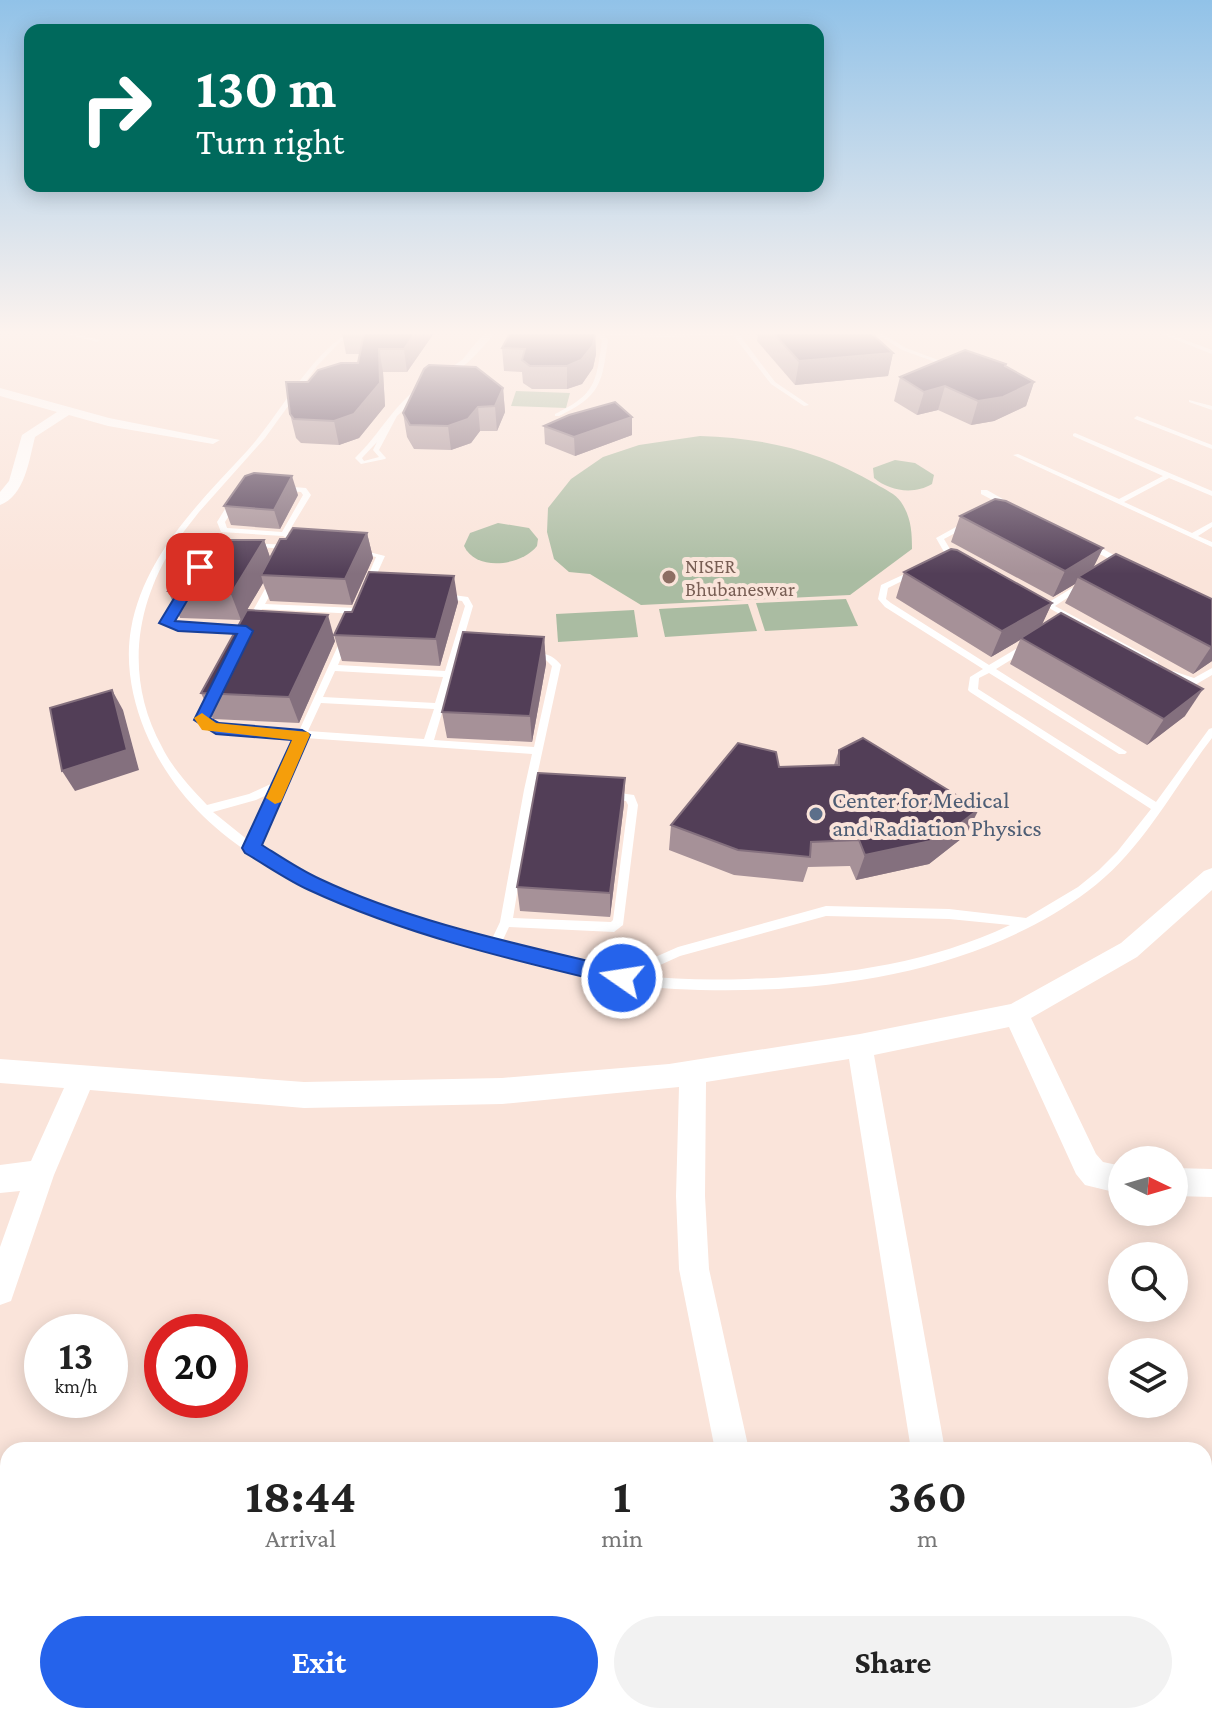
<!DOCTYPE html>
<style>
body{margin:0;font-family:"Crimson Pro",serif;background:#f2f2f2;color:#222;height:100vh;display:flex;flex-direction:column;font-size:30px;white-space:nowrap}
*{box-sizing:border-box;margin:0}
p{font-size:26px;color:#767676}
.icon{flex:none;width:44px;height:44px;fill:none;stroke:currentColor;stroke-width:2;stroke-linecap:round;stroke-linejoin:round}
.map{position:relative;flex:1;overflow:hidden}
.sheet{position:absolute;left:0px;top:1442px;width:1212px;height:282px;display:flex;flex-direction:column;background:#fff;border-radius:24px 24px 0 0;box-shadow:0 4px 20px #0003}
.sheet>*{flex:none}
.hud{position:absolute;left:24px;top:24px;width:800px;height:168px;border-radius:16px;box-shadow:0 4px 20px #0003;background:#00695c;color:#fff;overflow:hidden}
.needle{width:52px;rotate:95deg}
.tools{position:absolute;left:1108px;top:1146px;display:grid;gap:16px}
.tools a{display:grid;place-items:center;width:80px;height:80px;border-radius:50%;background:#fff;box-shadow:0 4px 20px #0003;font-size:40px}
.speed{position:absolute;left:24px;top:1314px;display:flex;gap:16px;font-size:40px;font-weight:700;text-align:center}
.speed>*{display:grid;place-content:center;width:104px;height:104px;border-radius:50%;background:#fff;box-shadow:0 4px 20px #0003;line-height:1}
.speed small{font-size:20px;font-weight:400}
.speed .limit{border:12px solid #d22;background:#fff;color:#111}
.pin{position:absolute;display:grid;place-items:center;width:68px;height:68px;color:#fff;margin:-34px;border-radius:16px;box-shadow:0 4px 12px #0006}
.me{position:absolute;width:88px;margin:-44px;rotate:283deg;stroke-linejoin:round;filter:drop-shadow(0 0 6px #0008)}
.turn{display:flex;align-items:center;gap:28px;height:168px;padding:0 40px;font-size:36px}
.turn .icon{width:104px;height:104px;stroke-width:2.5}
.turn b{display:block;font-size:56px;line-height:68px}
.eta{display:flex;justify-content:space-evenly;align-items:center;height:136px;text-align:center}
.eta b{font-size:48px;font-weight:700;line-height:56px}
.primary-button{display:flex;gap:16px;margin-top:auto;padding:16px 40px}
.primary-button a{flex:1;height:92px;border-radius:48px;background:#2563eb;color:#fff;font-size:32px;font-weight:700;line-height:92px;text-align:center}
.primary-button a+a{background:#f2f2f2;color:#222}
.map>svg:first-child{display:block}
</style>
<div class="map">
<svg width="1212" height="1723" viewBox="0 0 1212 1723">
<rect width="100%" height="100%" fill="#fae4da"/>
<g fill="#aabca2">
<path d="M516,391L570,393L566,408L511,406Z"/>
<path d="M700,436C765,438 820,451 876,484C884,489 896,494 901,502C911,517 912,531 912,549L850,595L641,605L590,574L569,572L554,559L547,532L548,508L571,479L603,457L639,445Z"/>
<path d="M895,460L915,463L934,475L932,484C914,495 889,491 874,478L873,468Z"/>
<path d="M498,523L529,528L538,539L537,546C521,566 476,572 464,546L470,533Z"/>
<path d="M846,599L858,626L765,631L756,603Z"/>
<path d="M748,604L757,631L665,637L659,609Z"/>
<path d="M634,610L638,637L558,642L556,614Z"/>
</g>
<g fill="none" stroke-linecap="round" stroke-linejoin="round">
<g fill="#fff" fill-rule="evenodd">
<path d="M62,333H71L100,340L97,342Z"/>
<path d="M347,333H353L339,343L317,366L265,438L199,512L178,539L215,541H218V545L175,543C134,607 125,679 162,747C173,769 190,787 207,805L249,794L275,782L296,737L216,731L197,720L211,689H217L219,691L207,719L218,725L299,731L341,639L344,638L348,641L338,665L445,671L465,606L462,601L443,598L442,596L446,594L468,597L473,606L434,740L534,747L552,666L546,660H532L528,657C540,649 553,655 561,665L534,790L513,918L611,922L613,920L628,805L626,801L612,800L607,796L612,792L634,795L638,805L623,925L614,932L509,927L501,944L556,959L619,973L678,947L826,906L949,909L1026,918L1078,887L1099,870L1117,852L1151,809L970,692L968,690L970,677L983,669L885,607L878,599L881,585L909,572L916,574L888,588L886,599L891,603L989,665L1021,646H1027V650L996,669L1127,752L1125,754H1119L989,673L979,678L978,689L1156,802L1209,729L1212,728V738C1172,790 1142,851 1088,891C974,976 814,996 675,989C597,985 522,961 448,937C328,897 199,858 145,731C132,699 125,663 131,629C144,556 199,503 247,451C282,412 304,363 347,333ZM335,671L443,677L435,703L323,697ZM321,703L434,709L424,739L308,731ZM305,738L532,754L524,790L500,922L491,941C411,915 328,894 257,847ZM271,793L249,841L213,812L256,800ZM826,916L949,919L1010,925C928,964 838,976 748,979C712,980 674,980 638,975L680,956Z"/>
<path d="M484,333H495C483,346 461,376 443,375V373L462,360Z"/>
<path d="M571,333H738L775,382L809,405L804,406L771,384L733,335L664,337L603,335L608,340C602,383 601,396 559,416H555V414C596,394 596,383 602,340L596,335H573Z"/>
<path d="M875,333H881L906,348L954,366L949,367L902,350Z"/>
<path d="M1159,333H1166L1212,350V354Z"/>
<path d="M422,385L427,386L423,390V392L397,416L379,450L386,458L385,459L361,464L355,458L356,457C380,434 394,404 422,385ZM377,442L373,450L379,457L364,461L362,458Z"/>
<path d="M1189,400L1212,406V410L1189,402Z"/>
<path d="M1137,416L1212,445V449L1135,419L1134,418Z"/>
<path d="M1075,433L1212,491V496L1169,478L1124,502L1192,533L1212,522V527L1198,536L1212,542V547L1013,455L1018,454L1119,499L1163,476L1073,436V434Z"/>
<path d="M280,486L306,488L311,495L288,533L297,538L296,548L291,549L252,547L248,545L249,543L289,545V539L283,536L221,532L217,522L230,501H233L237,503L225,522L227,528L282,532L303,495L301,492L280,490Z"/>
<path d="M981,490H987L1015,506L1008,508L981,494Z"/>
<path d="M965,522L972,524L944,539L950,549L962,557L958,559L944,552L936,538Z"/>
<path d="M1088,544H1094L1130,564L1123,566L1088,548Z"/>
<path d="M357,549L385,556L371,587H365L364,585L376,557L357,553Z"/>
<path d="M270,580H276L277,582L265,604L357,608L361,611L357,614L262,609L253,625H247L246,623Z"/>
<path d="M1077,585H1080L1084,587L1055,606L1158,662V666H1152L1033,599L1037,597L1049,602Z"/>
<path d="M178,595H181L185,597L171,618L173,623L250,628L254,631L250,634L167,627L163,618Z"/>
<path d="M1212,668V675L1195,685L1170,676L1168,674L1173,671L1194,678Z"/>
</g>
<g fill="#fff" fill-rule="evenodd">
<path d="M0,388L109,418L220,440L213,444L108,426L69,415L35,437C29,460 25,496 0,505V492L9,481L22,435L57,412L0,396Z"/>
<path d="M1212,868V890L1137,957L1031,1018L1096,1154L1103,1162L1122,1166V1194L1085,1185L1076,1174L1009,1027L874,1055L945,1450H911L849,1059L706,1082L705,1196L709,1269L749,1450H715L679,1269L676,1196L679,1087L502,1104L304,1108L90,1090L54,1175L11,1301L0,1305V1247L20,1191L0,1193V1165L31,1161L64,1088L0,1083V1059L304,1082L502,1078L669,1064L860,1034L1011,1004L1121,943L1204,871Z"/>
<path d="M1174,1168L1212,1169V1197L1174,1196Z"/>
<path d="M435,1716H483L480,1723H432Z"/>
<path d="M761,1716H810L813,1723H764Z"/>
<path d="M959,1716H1013L1016,1723H962Z"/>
</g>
</g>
<g fill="#a69198">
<path d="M342,333H434L407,372H383L385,406L359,438L339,445L301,443L296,438L290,414L358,363L360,354H346Z"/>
<path d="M595,333L596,354L593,368L582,384L567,389H532L523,383L522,372L504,371L502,348Z"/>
<path d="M758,333H871L893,353L888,376L795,385L757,341Z"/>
<path d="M1006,366L1034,382L1026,406L994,421L971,425L938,410L917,415L894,401L900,377Z"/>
<path d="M503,388L505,412L497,431H480L471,443L451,450L414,449L407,437L403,413Z"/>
<path d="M632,417V435L575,456L545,444L544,426Z"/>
<path d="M298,495L280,529L231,525L224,506Z"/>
<path d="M960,516L1103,548L1093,568L1212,599V661L1193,674L1065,603L1075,584L1053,597L951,542Z"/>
<path d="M367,533L373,558L352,605L270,601L263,583L241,620L180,618L168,591L264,540L270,557Z"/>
<path d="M904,572L1052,603L1041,626L1185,716L1147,745L1010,664L1020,640L991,657L896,598Z"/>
<path d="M458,602L440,666L342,661L334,635L352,612Z"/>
<path d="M544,637L546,664L532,742L447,738L442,712Z"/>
<path d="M335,641L299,723L213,719L201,693Z"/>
<path d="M839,750L966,835L929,864L856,880L850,866L808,867L803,882L734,875L669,850L671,825L779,767L834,765Z"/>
<path d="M624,804L610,917L520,911L517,887Z"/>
</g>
<g fill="#84707e">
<path d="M415,333H434L407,372L404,349Z"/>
<path d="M595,333L596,354L593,368L582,384L567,389V366Z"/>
<path d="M379,349L383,372L385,406L359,438L339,445L334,421Z"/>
<path d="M893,353L888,376L795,385L799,361Z"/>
<path d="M1034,382L1026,406L994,421L971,425L978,401Z"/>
<path d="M945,386L938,410L917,415L924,392Z"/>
<path d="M503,388L505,412L497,431L495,406Z"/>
<path d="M478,407L480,431L471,443L451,450L448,426Z"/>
<path d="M632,417V435L575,456L574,437Z"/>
<path d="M292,476L298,495L280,529L274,510Z"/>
<path d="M367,533L373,558L352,605L345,579Z"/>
<path d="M264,540L273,566L261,575L263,583L241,620L231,594Z"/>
<path d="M1103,548L1090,574L1078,577L1075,584L1053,597L1065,571Z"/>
<path d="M454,576L458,602L440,666L436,639Z"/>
<path d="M1052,603L1040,629L1021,638L1020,640L991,657L1002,631Z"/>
<path d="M328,615L335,641L299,723L289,697Z"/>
<path d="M544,637L546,664L532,742L530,716Z"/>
<path d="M1211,647H1212V661L1193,674Z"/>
<path d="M1203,689L1185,716L1147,745L1164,719Z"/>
<path d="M112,690L123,710L139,770L75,791L62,771Z"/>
<path d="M625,778L624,804L610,917V893Z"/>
<path d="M979,809L966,835L929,864L856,880L865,855Z"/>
</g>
<g fill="#523e57" stroke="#84707e" stroke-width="2">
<path d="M364,333H415L404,349H379L380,383L354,414L334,421L294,419L290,414L286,382H308L318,370L341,363H358Z"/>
<path d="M510,333H595L593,345L581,360L567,366H530L522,360L525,349L502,348Z"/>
<path d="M773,333H871L893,353L799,361Z"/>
<path d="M965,350L1006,364L1005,366L1034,382L1003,397L978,401L945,386L924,392L900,377Z"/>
<path d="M429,365L476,367L503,388L495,406L478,407L468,419L448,426L410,425L403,413L424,369Z"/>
<path d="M615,402L632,417L574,437L544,426L569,415Z"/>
<path d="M254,473L292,476L274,510L224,506L245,476Z"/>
<path d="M995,499L1006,501L1103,548L1065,571L960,516Z"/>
<path d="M293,528L367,533L345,579L261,575L280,539H286Z"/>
<path d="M203,540H264L231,594L168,591Z"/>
<path d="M951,549L957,550L1052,603L1002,631L904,572Z"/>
<path d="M1116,554L1212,599V647H1211L1078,577Z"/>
<path d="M369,572L454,576L436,639L334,635L345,612H352Z"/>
<path d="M247,610L328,615L289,697L201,693Z"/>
<path d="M1061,613L1203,689L1164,719L1021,638Z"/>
<path d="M463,632L544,637L530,716L442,712Z"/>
<path d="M112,690L127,750L62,771L50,708Z"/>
<path d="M863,738L979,809L940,839L865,855L859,840L811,842L810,857L738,850L671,825L738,743L776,752L779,767L839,765V750Z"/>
<path d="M538,773L625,778L610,893L517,887Z"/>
</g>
<linearGradient id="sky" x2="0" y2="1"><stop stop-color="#91c2e8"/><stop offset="0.58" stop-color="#fdf3ee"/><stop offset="1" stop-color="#fdf3ee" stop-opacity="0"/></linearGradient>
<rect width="1212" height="574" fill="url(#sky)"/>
<path fill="#2563eb" stroke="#184099" stroke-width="2" d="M195,564L207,567L175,621L246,626L253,631L210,718L219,723L302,730L310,735L262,845C281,857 300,870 320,879C413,923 523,945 622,969L632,978L629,984L622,986C517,961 408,936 309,890C287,880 266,865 245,853L242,848L292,740L216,734L194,720L237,634L178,631L159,623Z"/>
<path fill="#f59e0b" d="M202,713L216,723L308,732L310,735L281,802L275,804L266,798L292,740L202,730L194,718Z"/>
<circle fill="#8d6e63" stroke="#fae4da" stroke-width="3" cx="669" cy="577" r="8"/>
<circle fill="#5c6f8a" stroke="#fae4da" stroke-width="3" cx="816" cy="814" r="8"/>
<g text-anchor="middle" stroke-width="8" stroke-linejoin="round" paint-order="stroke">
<g font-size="20" fill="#785e54" stroke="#fae4da" text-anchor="start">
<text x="685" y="573">NISER<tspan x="685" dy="23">Bhubaneswar</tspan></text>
</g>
<g font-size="24" fill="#4e5e75" stroke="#fae4da" text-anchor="start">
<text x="832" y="808">Center for Medical<tspan x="832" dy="28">and Radiation Physics</tspan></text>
</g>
</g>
</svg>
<div class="tools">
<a><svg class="needle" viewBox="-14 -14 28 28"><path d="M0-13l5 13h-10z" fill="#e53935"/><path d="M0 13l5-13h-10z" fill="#767676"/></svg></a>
<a><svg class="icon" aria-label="search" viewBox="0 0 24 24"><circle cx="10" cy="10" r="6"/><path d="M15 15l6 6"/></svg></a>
<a><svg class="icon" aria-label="layers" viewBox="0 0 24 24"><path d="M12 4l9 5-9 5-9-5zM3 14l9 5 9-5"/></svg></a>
</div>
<div class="speed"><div>13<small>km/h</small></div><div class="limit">20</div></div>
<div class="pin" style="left:200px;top:567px;background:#d93025"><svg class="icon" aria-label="arrive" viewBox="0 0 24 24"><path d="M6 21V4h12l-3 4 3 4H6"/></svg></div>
<svg class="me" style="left:622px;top:978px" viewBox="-20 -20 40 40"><circle r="17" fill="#2563eb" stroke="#fff" stroke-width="3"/><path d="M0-11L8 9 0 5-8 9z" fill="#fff"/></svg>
<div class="hud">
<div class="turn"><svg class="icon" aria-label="right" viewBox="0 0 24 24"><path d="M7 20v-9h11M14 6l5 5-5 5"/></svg><div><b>130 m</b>Turn right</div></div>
</div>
<section class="sheet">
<div class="eta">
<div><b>18:44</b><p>Arrival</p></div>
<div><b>1</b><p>min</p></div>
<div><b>360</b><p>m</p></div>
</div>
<div class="primary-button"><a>Exit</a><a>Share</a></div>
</section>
</div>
